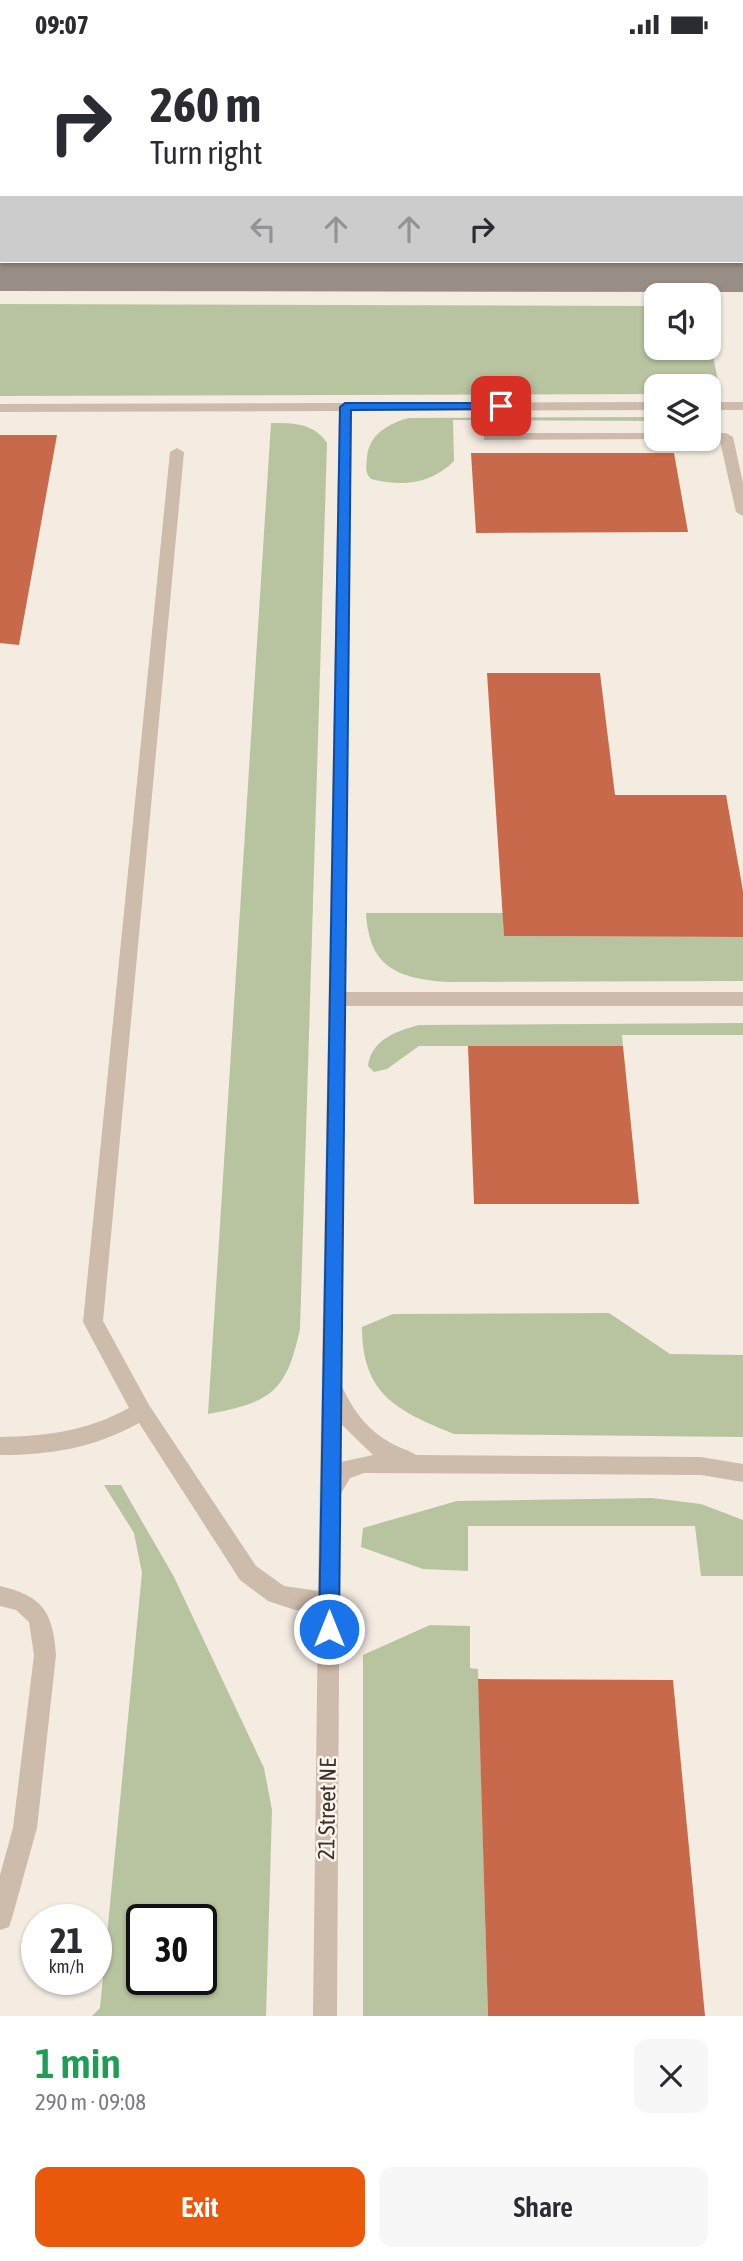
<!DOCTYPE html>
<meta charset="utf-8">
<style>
body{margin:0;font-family:"Asap Condensed",sans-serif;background:#f7f7f7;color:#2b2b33;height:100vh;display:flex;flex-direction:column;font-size:26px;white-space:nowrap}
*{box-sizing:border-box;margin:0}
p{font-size:23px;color:#7c7c81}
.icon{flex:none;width:38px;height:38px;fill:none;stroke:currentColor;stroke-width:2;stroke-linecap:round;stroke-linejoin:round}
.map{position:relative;height:1967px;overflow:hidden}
.side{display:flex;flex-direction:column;background:#fff;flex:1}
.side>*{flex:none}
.guide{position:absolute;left:0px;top:0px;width:744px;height:214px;box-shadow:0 2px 5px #0004;background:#fff;color:#2b2b33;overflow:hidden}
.controls{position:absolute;left:644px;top:234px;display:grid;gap:14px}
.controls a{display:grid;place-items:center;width:77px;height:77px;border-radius:14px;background:#fff;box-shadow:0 2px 5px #0004;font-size:35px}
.speed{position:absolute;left:21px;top:1855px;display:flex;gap:14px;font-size:35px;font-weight:700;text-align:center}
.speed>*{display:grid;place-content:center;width:91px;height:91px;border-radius:50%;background:#fff;box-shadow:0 2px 5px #0004;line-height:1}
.speed small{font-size:18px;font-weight:400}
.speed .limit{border:4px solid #111;border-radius:10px;background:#fff;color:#111}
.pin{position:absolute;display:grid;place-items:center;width:60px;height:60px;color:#fff;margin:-30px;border-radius:14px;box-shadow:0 4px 10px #0006}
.me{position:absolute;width:77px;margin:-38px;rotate:0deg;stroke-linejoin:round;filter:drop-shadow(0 0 5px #0008)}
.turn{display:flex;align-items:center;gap:24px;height:147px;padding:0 35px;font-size:32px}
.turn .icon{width:91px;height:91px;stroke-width:2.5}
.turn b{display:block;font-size:49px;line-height:60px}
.lanes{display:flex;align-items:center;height:66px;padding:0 35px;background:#0003;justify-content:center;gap:35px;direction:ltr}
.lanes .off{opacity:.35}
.round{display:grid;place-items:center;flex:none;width:74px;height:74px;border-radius:14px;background:#f7f7f7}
.overview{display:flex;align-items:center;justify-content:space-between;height:119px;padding:0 35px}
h1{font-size:42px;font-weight:600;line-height:52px;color:#1e9e55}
.action{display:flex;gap:14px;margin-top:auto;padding:14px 35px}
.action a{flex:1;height:80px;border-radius:14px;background:#ea580c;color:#fff;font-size:28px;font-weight:600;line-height:80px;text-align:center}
.action a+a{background:#f7f7f7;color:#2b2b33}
.status{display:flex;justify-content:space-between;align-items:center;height:49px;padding:0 35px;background:#fff;direction:ltr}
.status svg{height:19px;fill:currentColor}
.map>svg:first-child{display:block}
</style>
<div class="status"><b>09:07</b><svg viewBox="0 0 49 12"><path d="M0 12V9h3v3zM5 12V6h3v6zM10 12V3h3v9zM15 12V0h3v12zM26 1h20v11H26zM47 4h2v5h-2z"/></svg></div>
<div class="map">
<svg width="743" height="1967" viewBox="0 0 743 1967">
<rect width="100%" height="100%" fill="#f4ebe1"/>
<g fill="#b8c4a0" fill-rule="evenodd">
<path d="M0,255L656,257V299H709V286L718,332L707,338H656V345L0,347Z"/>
<path d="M656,368V372L453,371L454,412C431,435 403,438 371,430C365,424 366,418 367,409C368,386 389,374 409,369Z"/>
<path d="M271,374C293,374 314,374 327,394L300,1280C286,1344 271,1353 208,1365Z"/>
<path d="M366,864H503L504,887L743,888V932L446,933C397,929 369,918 366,864Z"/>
<path d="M743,974V986H622L623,997H419L387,1020L374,1023L368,1017C371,991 396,982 419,976Z"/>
<path d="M609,1264L670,1305L743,1306V1388L454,1385C398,1362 362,1346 362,1278L393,1265Z"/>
<path d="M104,1436H121L174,1528L264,1719L272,1761L266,1967H92L100,1959L142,1524L134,1484ZM142,1871H201V1930H142Z"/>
<path d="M652,1449L701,1455L743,1471V1527H701L695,1477H468V1522L423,1520L361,1498L363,1479L457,1452Z"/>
<path d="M430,1576L470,1577V1619L478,1620L488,1967H363V1606Z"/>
</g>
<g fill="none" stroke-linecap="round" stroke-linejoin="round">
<g fill="#988e86" fill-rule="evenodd">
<path d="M521,0H595L596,2H522Z"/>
<path d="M743,0V40H742V2H721Z"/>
<path d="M0,192L2,212H742L743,193V243L0,242Z"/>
</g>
</g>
<g fill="#c8694b">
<path d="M0,386H57L19,596L0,594Z"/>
<path d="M471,404H674L688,483L476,484Z"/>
<path d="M487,624H600L615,746H726L743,842V888L504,887Z"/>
<path d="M468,997H623L639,1155H474Z"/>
<path d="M478,1630L673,1631L705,1967H488Z"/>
</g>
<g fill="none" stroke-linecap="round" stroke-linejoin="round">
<g fill="#cdbbac" fill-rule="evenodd">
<path d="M142,0H195L196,2H143Z"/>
<rect x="409" y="0" width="10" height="2"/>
<rect x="0" y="81" width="2" height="6"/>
<path d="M656,353V361L351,362L345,943H743V957H345L341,1335C352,1360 366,1380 391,1394C399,1399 409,1401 416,1406L701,1408L743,1415V1433L701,1426L364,1424L350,1429L340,1446L337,1967H313L318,1563L295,1561L268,1552L240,1531L139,1374C94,1399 51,1406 0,1406V1388C48,1387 87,1382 129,1359L83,1273L170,403L177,399L184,403L103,1272L149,1356L256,1517L284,1537L318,1542L339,362L0,363V355ZM341,1375L373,1406L341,1413Z"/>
<rect x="709" y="353" width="34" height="8"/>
<path d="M489,384H656V390H661L484,391V385Z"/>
<path d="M709,384H726L733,388L743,434V467L736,463L720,392L704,391L709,390Z"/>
<path d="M0,1537C43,1547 53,1563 56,1606L37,1779L12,1869L9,1878L0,1881V1826L13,1779L34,1606L29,1573L16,1561L0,1557Z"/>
</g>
</g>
<path fill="#1a73e8" stroke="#114b97" stroke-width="2" d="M345,354H501L507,357L501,360L351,361L339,1580L336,1587L329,1590L322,1587L319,1580L340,358Z"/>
<g text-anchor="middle" stroke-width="5" stroke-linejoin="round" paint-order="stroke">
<g font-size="23" fill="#3b302b" stroke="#fbf5ee">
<text transform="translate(327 1760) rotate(-89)" y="8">21 Street NE</text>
</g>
</g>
</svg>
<div class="controls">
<a><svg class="icon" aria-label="sound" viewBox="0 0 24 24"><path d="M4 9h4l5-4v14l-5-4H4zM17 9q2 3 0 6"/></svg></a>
<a><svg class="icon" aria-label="layers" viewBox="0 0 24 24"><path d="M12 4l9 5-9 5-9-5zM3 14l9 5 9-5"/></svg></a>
</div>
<div class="speed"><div>21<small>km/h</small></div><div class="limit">30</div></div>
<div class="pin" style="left:501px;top:357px;background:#d93025"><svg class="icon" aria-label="arrive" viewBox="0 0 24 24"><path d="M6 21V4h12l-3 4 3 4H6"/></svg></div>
<svg class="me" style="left:329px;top:1580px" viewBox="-20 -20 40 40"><circle r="17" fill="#1a73e8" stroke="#fff" stroke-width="3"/><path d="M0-11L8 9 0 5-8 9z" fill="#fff"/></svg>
<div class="guide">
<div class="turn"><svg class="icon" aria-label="right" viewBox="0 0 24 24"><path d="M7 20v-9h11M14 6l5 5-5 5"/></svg><div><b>260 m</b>Turn right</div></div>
<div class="lanes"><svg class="icon off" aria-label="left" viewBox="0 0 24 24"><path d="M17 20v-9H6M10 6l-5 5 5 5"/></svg><svg class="icon off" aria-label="ahead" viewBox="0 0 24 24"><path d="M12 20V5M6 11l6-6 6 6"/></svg><svg class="icon off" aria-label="ahead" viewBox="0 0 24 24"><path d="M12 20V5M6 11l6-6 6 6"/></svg><svg class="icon" aria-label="right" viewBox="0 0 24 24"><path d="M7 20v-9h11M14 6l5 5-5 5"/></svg></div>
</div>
</div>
<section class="side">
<div class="overview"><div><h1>1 min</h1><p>290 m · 09:08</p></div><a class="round"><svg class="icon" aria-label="close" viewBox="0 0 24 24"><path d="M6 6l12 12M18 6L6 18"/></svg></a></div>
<div class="action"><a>Exit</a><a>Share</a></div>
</section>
